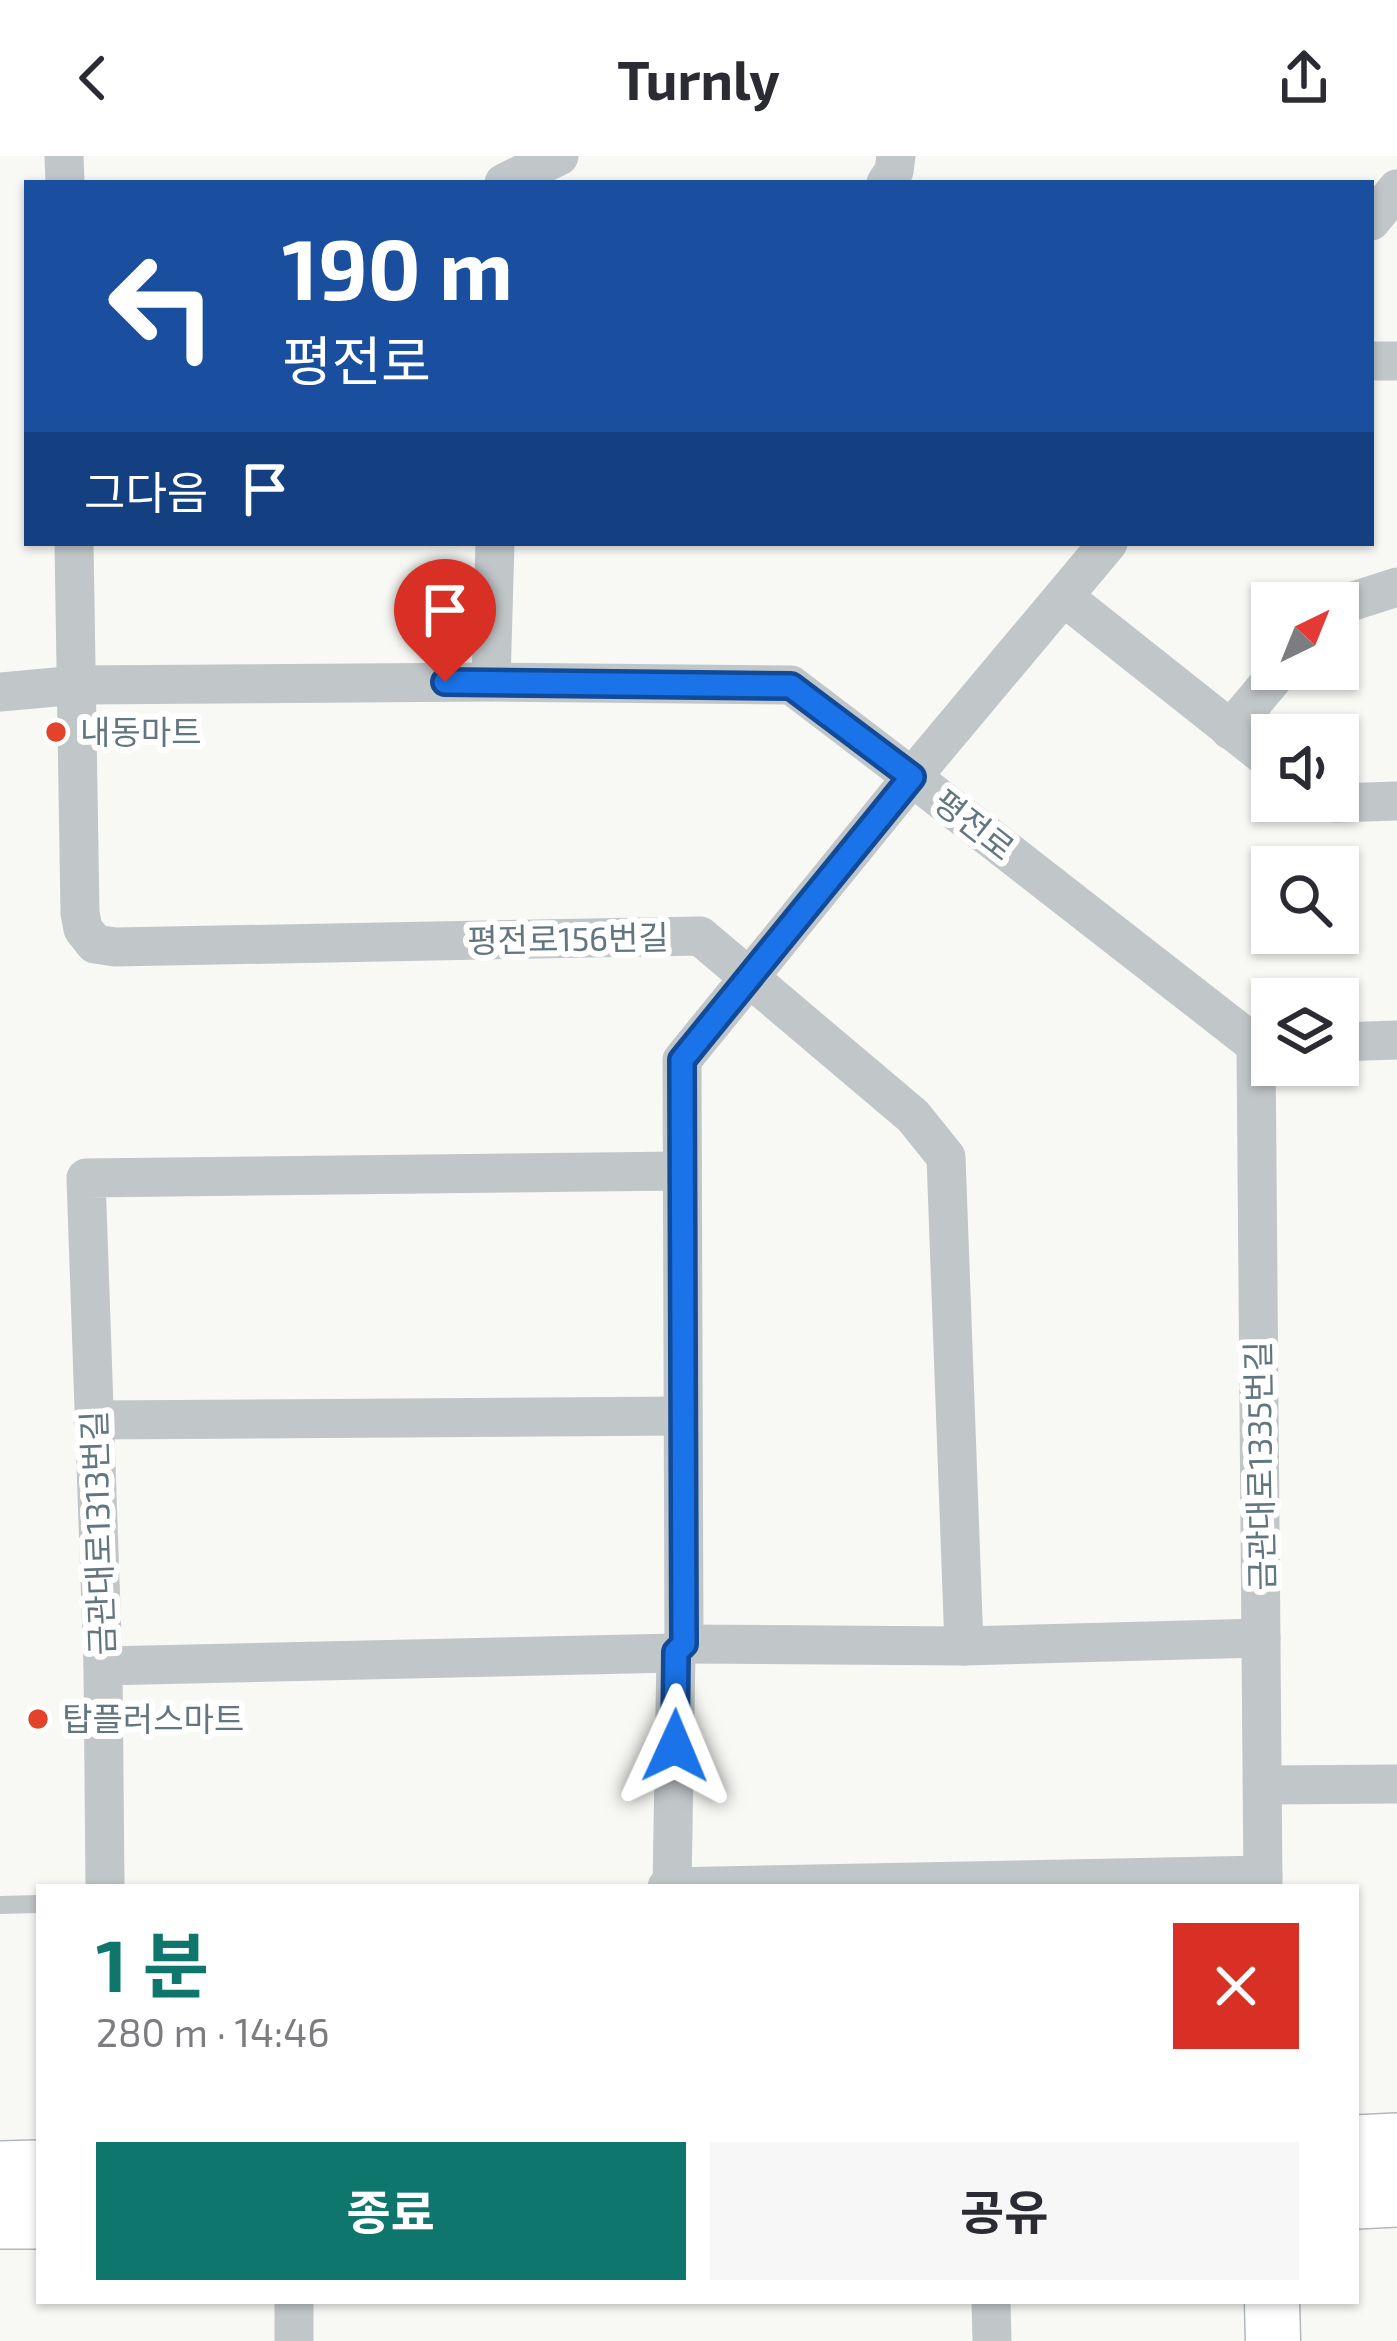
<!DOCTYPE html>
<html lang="ko">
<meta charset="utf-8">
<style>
body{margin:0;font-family:"Exo 2","Noto Sans KR",sans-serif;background:#f7f7f7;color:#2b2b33;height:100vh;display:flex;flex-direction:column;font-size:45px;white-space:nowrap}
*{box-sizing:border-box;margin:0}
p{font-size:39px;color:#7c7c81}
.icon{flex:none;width:66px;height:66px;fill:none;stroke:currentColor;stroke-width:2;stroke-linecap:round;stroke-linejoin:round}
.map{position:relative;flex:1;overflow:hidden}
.panel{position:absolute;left:36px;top:1728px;width:1323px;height:420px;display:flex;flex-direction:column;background:#fff;border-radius:0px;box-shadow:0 3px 9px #0004}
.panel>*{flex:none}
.top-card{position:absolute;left:24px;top:24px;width:1350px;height:366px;border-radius:0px;box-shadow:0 3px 9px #0004;background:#1a4fa0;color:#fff;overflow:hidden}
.needle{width:78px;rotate:43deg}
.fabs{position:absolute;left:1251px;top:426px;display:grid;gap:24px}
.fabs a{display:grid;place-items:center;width:108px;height:108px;border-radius:0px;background:#fff;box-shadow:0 3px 9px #0004;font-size:60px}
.pin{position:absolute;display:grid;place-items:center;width:102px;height:102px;color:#fff;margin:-123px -51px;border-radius:50% 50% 50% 0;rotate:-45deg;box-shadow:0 0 12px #0007}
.pin .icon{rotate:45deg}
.me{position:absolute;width:132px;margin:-66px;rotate:1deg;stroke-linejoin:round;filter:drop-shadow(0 0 9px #0008)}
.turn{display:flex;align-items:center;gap:42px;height:252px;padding:0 60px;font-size:54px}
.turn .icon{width:156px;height:156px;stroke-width:2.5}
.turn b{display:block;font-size:84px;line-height:102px}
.then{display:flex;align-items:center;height:114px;padding:0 60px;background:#0003;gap:24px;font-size:45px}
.round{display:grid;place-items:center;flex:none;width:126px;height:126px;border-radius:0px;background:#f7f7f7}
.overview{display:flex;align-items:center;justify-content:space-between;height:204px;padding:0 60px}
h1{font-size:72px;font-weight:700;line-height:90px;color:#0f766e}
.cta{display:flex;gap:24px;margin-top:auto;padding:24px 60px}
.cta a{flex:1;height:138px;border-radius:0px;background:#0f766e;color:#fff;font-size:48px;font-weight:700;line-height:138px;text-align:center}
.cta a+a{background:#f7f7f7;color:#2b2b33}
header{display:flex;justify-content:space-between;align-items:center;height:156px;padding:0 60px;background:#fff;font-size:54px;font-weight:700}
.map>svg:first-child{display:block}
</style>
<header><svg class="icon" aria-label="back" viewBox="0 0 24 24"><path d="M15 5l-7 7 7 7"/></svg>Turnly<svg class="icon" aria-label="share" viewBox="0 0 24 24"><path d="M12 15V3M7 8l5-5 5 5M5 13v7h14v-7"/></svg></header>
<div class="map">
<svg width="1397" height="2185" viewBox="0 0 1397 2185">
<rect width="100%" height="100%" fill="#f8f8f5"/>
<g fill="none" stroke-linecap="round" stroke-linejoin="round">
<defs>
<path id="secondary" d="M1272,2145L1273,2185"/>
<g id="primary">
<path d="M1356,1991L1397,1989"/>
<path d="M0,2017L39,2016"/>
<path d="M1356,2041L1397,2039"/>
<path d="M0,2061H39"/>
</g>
</defs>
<use href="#secondary" stroke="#b1b8bc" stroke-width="57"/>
<use href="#primary" stroke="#b2b8bb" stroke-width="66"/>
<path stroke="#c1c6c9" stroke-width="18" d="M0,1749L39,1748"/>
<g stroke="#c1c6c9" stroke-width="39">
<path d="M64,0L65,27"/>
<path d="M504,27L559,0"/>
<path d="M886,27L894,15L896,0"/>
<path d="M1371,65L1397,33"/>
<path d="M1371,205H1397"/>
<path d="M74,387L80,757L83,773L95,788L115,791L700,780L913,960L946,1001L964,1490"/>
<path d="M1064,441L1272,606"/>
<path d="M1338,450L1397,431"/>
<path d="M491,526L495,387"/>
<path d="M0,536L78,529L491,526L791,529L912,621L1256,889H1272"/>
<path d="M1230,574L1281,513"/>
<path d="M1331,645L1335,647L1397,645"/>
<path d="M1338,886L1397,884"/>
<path d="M1256,889L1263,1731"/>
<path d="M93,1264L682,1260"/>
<path d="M684,1488L964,1490L1261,1482"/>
<path d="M103,1510L676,1497"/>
<path d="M1263,1629L1397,1628"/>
<path d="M105,1731L103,1510L86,1022L682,1015"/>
<path d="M667,1731L1263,1719"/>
<path d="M672,1731L676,1497L684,1488L682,904L912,621L1108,387"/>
<path d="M294,2145V2185"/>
<path d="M991,2145L992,2185"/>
</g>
<use href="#secondary" stroke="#fff" stroke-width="54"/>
<use href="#primary" stroke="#fff" stroke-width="63"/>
</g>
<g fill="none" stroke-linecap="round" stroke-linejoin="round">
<defs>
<path id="route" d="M445,526L791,530L912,621L682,904L684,1488L676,1496L675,1590"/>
</defs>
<use href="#route" stroke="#114b97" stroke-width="30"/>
<use href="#route" stroke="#1a73e8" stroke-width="21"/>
</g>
<g fill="#e3432a" stroke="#fff" stroke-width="4.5">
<circle cx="56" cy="576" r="12"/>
<circle cx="38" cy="1563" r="12"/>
</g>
<g text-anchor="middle" stroke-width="12" stroke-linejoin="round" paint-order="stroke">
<g font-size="33" fill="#637680" stroke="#fff" text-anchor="start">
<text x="80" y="588">내동마트</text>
<text x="62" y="1575">탑플러스마트</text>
</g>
<g font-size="33" fill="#637680" stroke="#fff">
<text transform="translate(974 669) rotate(38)" y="12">평전로</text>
<text transform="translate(568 783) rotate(-1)" y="12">평전로156번길</text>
<text transform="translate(1260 1310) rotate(-91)" y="12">금관대로1335번길</text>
<text transform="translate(98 1377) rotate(-92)" y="12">금관대로1313번길</text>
</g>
</g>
</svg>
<div class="fabs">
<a><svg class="needle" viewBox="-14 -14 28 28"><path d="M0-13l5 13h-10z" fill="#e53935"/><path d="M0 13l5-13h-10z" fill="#7c7c81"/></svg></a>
<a><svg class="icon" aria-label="sound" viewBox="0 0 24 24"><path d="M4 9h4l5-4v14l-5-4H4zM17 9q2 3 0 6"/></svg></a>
<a><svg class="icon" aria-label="search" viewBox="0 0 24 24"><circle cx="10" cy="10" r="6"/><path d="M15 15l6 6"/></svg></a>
<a><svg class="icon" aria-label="layers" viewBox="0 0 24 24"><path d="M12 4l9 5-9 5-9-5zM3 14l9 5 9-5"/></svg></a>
</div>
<div class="pin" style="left:445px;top:526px;background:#d93025"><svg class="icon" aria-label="arrive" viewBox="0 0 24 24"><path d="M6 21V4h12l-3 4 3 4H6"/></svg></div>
<svg class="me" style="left:675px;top:1590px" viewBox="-20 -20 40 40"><path d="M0-17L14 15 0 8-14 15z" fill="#1a73e8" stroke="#fff" stroke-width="4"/></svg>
<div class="top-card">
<div class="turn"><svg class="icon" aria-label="left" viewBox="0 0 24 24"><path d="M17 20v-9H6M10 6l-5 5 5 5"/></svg><div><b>190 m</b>평전로</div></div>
<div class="then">그다음<svg class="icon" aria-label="arrive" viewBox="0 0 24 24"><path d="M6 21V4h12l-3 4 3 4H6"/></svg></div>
</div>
<section class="panel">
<div class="overview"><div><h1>1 분</h1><p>280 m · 14:46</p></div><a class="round" style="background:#d93025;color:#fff"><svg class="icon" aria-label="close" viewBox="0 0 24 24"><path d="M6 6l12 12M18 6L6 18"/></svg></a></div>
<div class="cta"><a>종료</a><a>공유</a></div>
</section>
</div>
